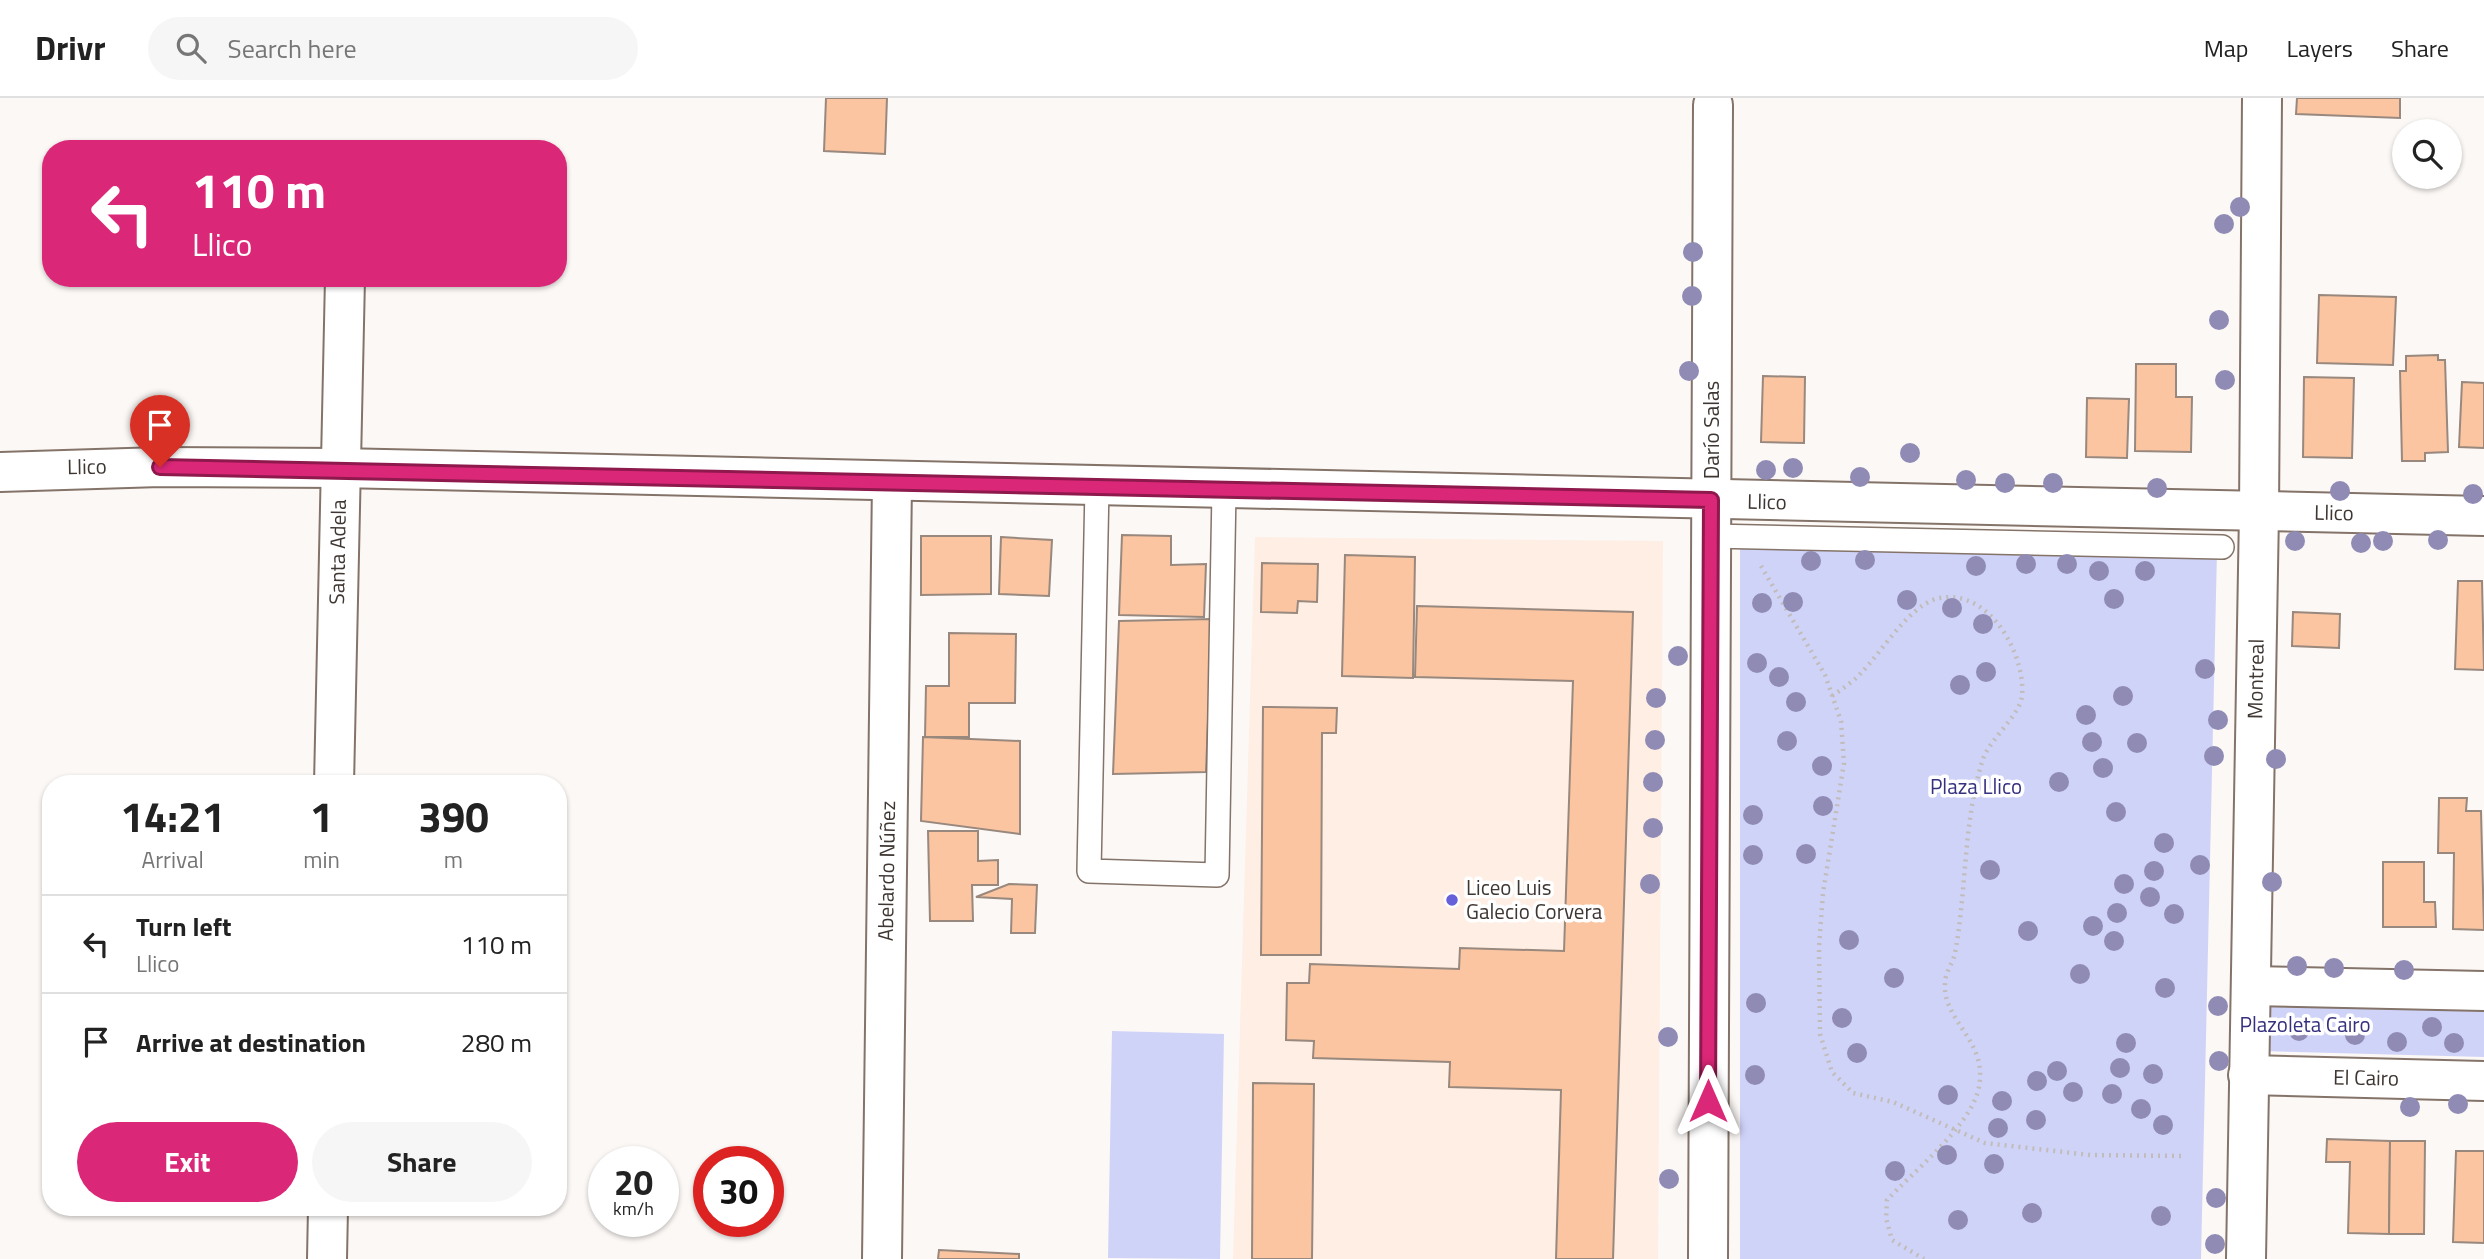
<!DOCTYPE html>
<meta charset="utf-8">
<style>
body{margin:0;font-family:"Titillium Web",sans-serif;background:#f6f6f6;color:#222;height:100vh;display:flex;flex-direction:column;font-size:26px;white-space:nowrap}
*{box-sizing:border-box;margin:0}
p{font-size:23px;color:#767676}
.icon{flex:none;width:38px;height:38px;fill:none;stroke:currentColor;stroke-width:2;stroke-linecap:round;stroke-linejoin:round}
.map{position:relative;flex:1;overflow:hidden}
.side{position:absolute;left:42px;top:677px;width:525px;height:441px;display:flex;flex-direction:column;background:#fff;border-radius:28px;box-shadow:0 2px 5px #0004}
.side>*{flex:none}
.top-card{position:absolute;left:42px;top:42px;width:525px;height:147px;border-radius:28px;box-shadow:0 2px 5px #0004;background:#db2777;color:#fff;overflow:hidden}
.tools{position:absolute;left:2392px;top:21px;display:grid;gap:14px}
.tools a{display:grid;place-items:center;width:70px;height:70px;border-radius:50%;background:#fff;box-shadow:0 2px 5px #0004;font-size:35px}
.speed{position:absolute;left:588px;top:1048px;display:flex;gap:14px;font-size:35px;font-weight:700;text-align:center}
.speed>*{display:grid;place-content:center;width:91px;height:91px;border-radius:50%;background:#fff;box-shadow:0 2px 5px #0004;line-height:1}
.speed small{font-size:18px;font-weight:400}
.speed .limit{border:10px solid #d22;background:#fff;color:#111}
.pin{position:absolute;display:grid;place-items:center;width:60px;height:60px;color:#fff;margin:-72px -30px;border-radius:50% 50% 50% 0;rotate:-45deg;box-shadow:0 0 7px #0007}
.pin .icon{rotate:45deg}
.me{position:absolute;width:77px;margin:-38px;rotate:0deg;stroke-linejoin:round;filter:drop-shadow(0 0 5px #0008)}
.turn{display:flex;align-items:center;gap:24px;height:147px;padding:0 35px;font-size:32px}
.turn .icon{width:91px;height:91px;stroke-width:2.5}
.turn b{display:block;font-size:49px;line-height:60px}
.eta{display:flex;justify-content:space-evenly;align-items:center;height:119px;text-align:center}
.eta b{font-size:42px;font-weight:700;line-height:49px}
.primary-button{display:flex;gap:14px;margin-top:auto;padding:14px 35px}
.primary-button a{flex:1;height:80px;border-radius:42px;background:#db2777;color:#fff;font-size:28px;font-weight:700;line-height:80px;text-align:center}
.primary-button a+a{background:#f6f6f6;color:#222}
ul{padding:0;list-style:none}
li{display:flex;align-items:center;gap:21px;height:98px;padding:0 35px;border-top:2px solid #e0e0e0}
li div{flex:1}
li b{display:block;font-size:26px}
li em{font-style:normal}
header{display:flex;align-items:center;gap:42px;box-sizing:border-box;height:98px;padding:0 35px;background:#fff;border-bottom:2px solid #e0e0e0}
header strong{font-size:33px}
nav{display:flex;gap:38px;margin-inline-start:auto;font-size:24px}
.search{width:490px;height:63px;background:#f6f6f6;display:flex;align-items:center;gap:18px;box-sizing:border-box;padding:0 24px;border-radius:38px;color:#767676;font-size:26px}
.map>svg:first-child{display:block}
</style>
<header>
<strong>Drivr</strong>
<div class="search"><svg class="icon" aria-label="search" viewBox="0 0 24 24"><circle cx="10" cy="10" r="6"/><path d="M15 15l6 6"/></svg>Search here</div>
<nav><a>Map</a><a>Layers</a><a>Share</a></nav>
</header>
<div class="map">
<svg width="2484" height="1161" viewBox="0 0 2484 1161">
<rect width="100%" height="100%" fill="#fcf8f6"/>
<path fill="#feeee4" d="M1255,439L1663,443L1658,1161H1233Z"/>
<g fill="#d0d3f8">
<path d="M1740,446L2217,453L2201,1161H1740Z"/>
<path d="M2262,897L2484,904V959L2262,953Z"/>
<path d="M1112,933L1224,936L1220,1161L1108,1160Z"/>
</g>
<g fill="#fbc5a2" stroke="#99887d" stroke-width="2">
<path d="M826,0H887L885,56L824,53Z"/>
<path d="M2297,0H2400V20L2296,16Z"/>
<path d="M2319,197L2396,199L2393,267L2317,265Z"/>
<path d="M2438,257V262H2445L2448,354L2425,355V363H2402L2400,273H2406V258Z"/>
<path d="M2136,266H2176V299H2192L2191,354L2135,353Z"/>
<path d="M1763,278L1805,279L1804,345L1761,344Z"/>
<path d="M2304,279L2354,280L2352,360L2303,359Z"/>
<path d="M2462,284L2484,285V350L2459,349Z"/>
<path d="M2087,300L2129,301L2127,360L2086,359Z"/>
<path d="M1122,437L1171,438V467L1206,466L1204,519L1119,517Z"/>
<path d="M921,438H991V496L921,497Z"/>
<path d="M1001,439L1052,442L1049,498L999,496Z"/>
<path d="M1345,457L1415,459L1413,580L1342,578Z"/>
<path d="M1262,465L1318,466L1317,504L1298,503L1297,515L1261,514Z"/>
<path d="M2458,483H2482L2484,572L2455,571Z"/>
<path d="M1417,508L1633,514L1613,1161H1556L1561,992L1449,989L1450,964L1313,960L1314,943L1286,942L1287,885H1309L1310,866L1459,871L1460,850L1564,853L1573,583L1415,579Z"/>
<path d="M2293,514L2340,516L2339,550L2292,548Z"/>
<path d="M1212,521L1206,674L1113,676L1119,523Z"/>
<path d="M949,535L1016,536L1015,605H969V639H925L926,588H949Z"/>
<path d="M1263,609L1337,610L1336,635H1322L1321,857H1261Z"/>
<path d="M923,639L1020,643V736L921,723Z"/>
<path d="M2439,700H2467L2466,713H2481L2484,832L2453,831L2454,755H2438Z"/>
<path d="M928,733H978V763L998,762V787H972L973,823H930Z"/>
<path d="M2383,764H2424V804H2435L2436,829H2383Z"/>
<path d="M1009,786L1037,787L1035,835H1011L1012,801L976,799Z"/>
<path d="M1253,985L1314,986L1312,1161H1252Z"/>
<path d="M2327,1041L2390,1043L2389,1136L2348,1135L2350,1064H2326Z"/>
<path d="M2390,1043H2425L2424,1136H2389Z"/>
<path d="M2456,1053H2484V1145L2453,1144Z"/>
<path d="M939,1152L1019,1156V1161H938Z"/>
</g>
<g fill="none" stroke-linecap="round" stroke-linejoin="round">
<defs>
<g id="service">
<path d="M1097,389L1089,773L1217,777L1224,392"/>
<path d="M1711,438L2222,449"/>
</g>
<g id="minor">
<path d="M334,686L345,180"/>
<path d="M2251,888L2484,893"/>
<path d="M2248,977L2484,983"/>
<path d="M327,1161L328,1110"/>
<path d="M882,1161L892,384"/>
<path d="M1708,1161L1713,7"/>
</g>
<g id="tertiary">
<path d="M0,374L160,369L339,370L2484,418"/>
<path d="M2246,1161L2259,414L2262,0"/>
</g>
</defs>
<use href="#service" stroke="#847368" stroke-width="26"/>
<use href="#minor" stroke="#847368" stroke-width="42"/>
<use href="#tertiary" stroke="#847368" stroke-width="42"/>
<g stroke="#c1bcb9" stroke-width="4.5" stroke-dasharray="2 5" stroke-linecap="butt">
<path d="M1761,468L1825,577L1841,623L1844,665L1823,795L1819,849L1820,936L1832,974L1853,995L1893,1004L1985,1045L2090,1057L2184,1058"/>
<path d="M1832,598C1842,591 1853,584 1861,575C1881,555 1908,509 1936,501C1987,487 2026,555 2022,598C2020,617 1990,641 1983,661C1963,723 1967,791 1955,855C1953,865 1945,875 1945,885C1942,924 1991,944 1978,993C1968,1030 1913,1074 1887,1102L1886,1120L1892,1142L1924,1161"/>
</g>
<use href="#service" stroke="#fff" stroke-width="23"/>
<use href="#minor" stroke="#fff" stroke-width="38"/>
<use href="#tertiary" stroke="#fff" stroke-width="38"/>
</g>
<g fill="#8f8bb5">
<circle cx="2240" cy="109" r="10"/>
<circle cx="2224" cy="126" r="10"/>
<circle cx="1693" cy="154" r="10"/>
<circle cx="1692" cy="198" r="10"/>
<circle cx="2219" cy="222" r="10"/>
<circle cx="1689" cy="273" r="10"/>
<circle cx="2225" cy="282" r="10"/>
<circle cx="1910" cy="355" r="10"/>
<circle cx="1793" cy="370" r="10"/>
<circle cx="1766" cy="372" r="10"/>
<circle cx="1860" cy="379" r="10"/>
<circle cx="1966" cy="382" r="10"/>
<circle cx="2005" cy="385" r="10"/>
<circle cx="2053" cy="385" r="10"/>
<circle cx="2157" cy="390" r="10"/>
<circle cx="2340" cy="393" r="10"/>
<circle cx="2473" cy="396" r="10"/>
<circle cx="2438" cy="442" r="10"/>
<circle cx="2295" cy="443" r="10"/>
<circle cx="2383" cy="443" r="10"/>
<circle cx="2361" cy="445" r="10"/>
<circle cx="1865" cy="462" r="10"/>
<circle cx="1811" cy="463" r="10"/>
<circle cx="2026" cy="466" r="10"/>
<circle cx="2067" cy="466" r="10"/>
<circle cx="1976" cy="468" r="10"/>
<circle cx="2099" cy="473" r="10"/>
<circle cx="2145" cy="473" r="10"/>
<circle cx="2114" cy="501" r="10"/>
<circle cx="1907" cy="502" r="10"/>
<circle cx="1793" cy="504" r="10"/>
<circle cx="1762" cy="505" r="10"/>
<circle cx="1952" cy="510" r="10"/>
<circle cx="1983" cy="526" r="10"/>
<circle cx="1678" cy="558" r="10"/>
<circle cx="1757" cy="565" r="10"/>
<circle cx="2205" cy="571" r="10"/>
<circle cx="1986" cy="574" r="10"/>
<circle cx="1779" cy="579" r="10"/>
<circle cx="1960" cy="587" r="10"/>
<circle cx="2123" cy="598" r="10"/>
<circle cx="1656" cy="600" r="10"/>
<circle cx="1796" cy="604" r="10"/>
<circle cx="2086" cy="617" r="10"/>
<circle cx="2218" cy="622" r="10"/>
<circle cx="1655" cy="642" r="10"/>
<circle cx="1787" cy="643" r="10"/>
<circle cx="2092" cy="644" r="10"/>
<circle cx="2137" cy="645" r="10"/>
<circle cx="2214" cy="658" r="10"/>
<circle cx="2276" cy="661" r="10"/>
<circle cx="1822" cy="668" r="10"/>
<circle cx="2103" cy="670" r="10"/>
<circle cx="1653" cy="684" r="10"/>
<circle cx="2059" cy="684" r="10"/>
<circle cx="1823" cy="708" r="10"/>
<circle cx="2116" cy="714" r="10"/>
<circle cx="1753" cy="717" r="10"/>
<circle cx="1653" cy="730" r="10"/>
<circle cx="2164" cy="745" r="10"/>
<circle cx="1806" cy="756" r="10"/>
<circle cx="1753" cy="757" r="10"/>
<circle cx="2200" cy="767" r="10"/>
<circle cx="1990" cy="772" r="10"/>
<circle cx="2154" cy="773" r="10"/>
<circle cx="2272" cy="784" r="10"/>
<circle cx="1650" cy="786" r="10"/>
<circle cx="2124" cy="786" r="10"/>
<circle cx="2150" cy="799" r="10"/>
<circle cx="2117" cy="815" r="10"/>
<circle cx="2174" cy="816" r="10"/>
<circle cx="2093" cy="828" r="10"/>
<circle cx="2028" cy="833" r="10"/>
<circle cx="1849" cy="842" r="10"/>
<circle cx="2114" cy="843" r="10"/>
<circle cx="2297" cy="868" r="10"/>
<circle cx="2334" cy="870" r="10"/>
<circle cx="2404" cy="872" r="10"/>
<circle cx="2080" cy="876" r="10"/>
<circle cx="1894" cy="880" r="10"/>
<circle cx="2165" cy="890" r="10"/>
<circle cx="1756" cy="905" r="10"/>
<circle cx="2218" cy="908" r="10"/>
<circle cx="1842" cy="920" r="10"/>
<circle cx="2432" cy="929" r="10"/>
<circle cx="2299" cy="933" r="10"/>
<circle cx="2355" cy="937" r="10"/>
<circle cx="1668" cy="939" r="10"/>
<circle cx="2397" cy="944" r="10"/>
<circle cx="2126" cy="945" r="10"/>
<circle cx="2454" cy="945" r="10"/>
<circle cx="1857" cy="955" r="10"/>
<circle cx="2219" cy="963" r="10"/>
<circle cx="2120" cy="970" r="10"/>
<circle cx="2057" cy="973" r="10"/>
<circle cx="2153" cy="976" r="10"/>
<circle cx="1755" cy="977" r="10"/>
<circle cx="2037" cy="983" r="10"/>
<circle cx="2073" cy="994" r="10"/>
<circle cx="2112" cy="996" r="10"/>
<circle cx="1948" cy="997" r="10"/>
<circle cx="2002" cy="1003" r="10"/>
<circle cx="2458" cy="1006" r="10"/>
<circle cx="2410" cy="1009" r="10"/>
<circle cx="2141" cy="1011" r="10"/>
<circle cx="2036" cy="1022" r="10"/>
<circle cx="2163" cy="1027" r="10"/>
<circle cx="1998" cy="1030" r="10"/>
<circle cx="1947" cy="1057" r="10"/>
<circle cx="1994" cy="1066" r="10"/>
<circle cx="1895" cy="1073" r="10"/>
<circle cx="1669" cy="1081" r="10"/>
<circle cx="2216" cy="1100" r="10"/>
<circle cx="2032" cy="1115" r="10"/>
<circle cx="2161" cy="1118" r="10"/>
<circle cx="1958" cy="1122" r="10"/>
<circle cx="2215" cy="1146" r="10"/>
</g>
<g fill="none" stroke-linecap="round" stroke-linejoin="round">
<defs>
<path id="route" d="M160,369L1711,402L1708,1003"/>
</defs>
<use href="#route" stroke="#8e194d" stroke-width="18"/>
<use href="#route" stroke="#db2777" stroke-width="12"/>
</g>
<circle fill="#6660d9" stroke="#fff" stroke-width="2.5" cx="1452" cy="802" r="7"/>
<g text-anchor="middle" stroke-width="7" stroke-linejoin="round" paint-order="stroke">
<g font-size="21" fill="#3e3632" stroke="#fff">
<text transform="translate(1712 332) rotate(-90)" y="7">Darío Salas</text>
<text transform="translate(87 369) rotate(-1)" y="7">Llico</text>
<text transform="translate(1767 404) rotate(1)" y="7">Llico</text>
<text transform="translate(2334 415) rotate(1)" y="7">Llico</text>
<text transform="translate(338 454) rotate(-89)" y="7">Santa Adela</text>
<text transform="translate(2256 581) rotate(-89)" y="7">Montreal</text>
<text transform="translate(887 773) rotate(-89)" y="7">Abelardo Núñez</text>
<text transform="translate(2366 980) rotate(1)" y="7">El Cairo</text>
</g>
<g font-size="21" fill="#36317f" stroke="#fff">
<text x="1976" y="696">Plaza Llico</text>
<text x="2305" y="934">Plazoleta Cairo</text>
</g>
<g font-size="21" fill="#3e3632" stroke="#fff" text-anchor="start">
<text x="1466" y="797">Liceo Luis<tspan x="1466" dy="24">Galecio Corvera</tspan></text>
</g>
</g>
</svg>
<div class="tools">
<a><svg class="icon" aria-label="search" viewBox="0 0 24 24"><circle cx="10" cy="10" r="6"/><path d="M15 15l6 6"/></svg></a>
</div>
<div class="speed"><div>20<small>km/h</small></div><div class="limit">30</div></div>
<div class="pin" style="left:160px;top:369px;background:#d93025"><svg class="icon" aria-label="arrive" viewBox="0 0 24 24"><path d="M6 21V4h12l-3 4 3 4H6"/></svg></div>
<svg class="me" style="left:1708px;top:1003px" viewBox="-20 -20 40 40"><path d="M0-17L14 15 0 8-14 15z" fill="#db2777" stroke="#fff" stroke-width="4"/></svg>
<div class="top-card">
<div class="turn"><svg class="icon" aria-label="left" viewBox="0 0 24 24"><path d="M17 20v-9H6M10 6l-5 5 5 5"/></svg><div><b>110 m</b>Llico</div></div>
</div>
<section class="side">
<div class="eta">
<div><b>14:21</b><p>Arrival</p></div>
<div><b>1</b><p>min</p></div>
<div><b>390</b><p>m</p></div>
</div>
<ul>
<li><svg class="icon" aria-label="left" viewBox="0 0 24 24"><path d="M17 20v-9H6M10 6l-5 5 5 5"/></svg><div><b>Turn left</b><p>Llico</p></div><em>110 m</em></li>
<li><svg class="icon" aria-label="arrive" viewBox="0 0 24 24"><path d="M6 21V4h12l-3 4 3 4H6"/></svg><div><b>Arrive at destination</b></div><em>280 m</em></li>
</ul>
<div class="primary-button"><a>Exit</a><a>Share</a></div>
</section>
</div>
